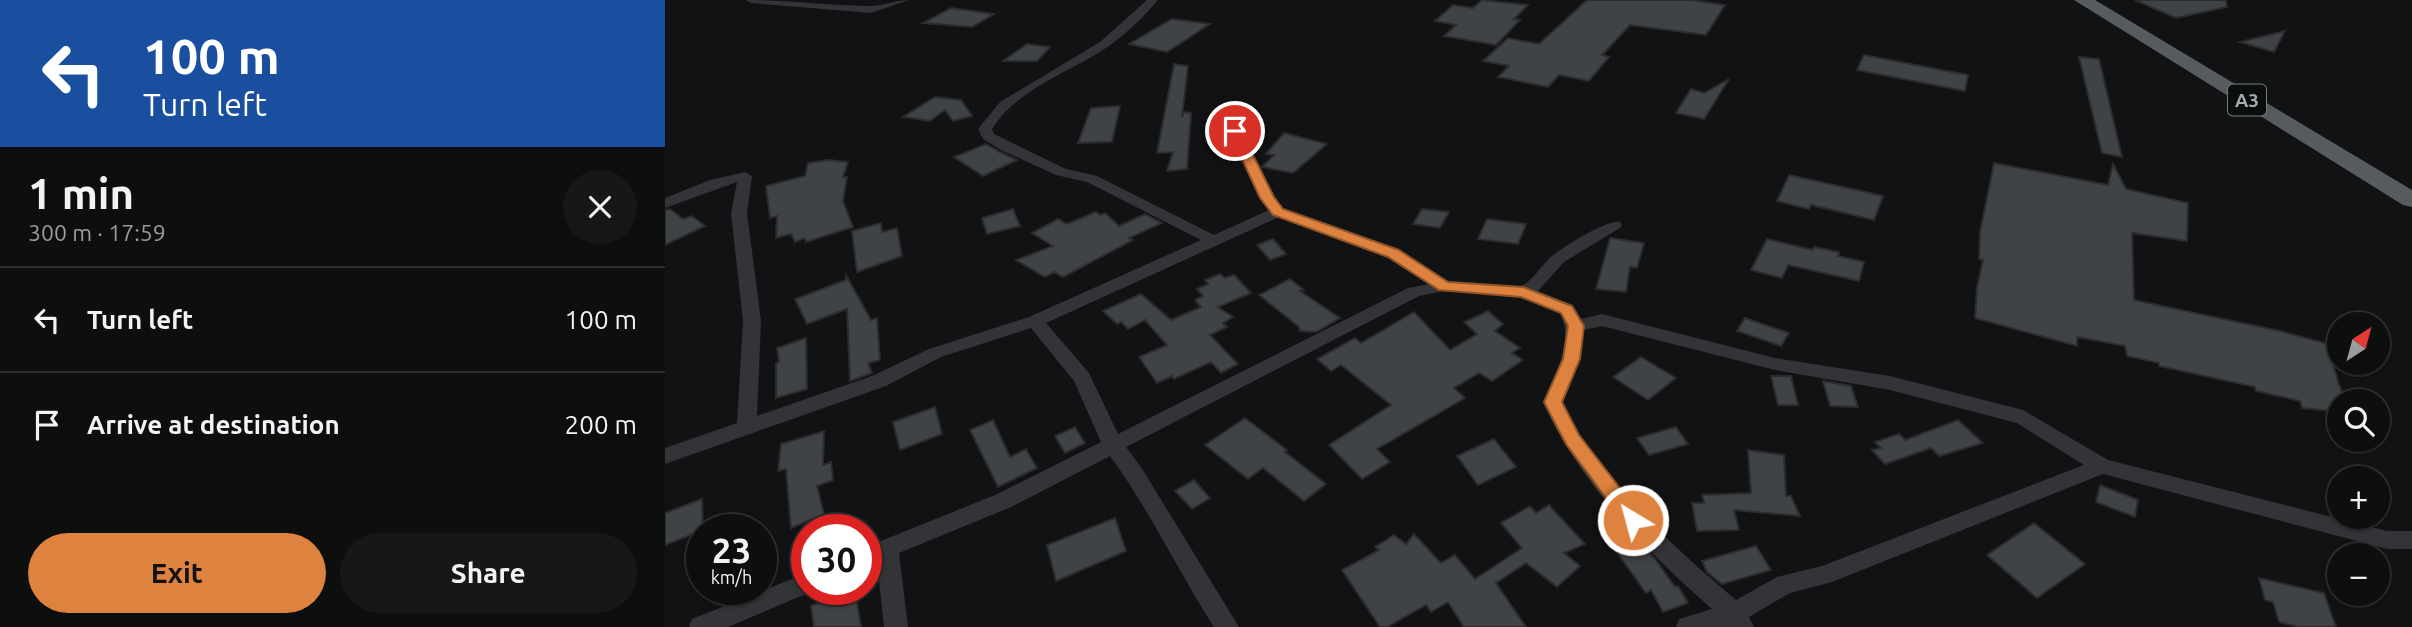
<!DOCTYPE html>
<meta charset="utf-8">
<style>
body{margin:0;font-family:Ubuntu,sans-serif;background:#161717;color:#f1f3f6;height:100vh;display:flex;flex-direction:column;font-size:26px;white-space:nowrap}
*{box-sizing:border-box;margin:0}
p{font-size:23px;color:#9a9c9e}
.icon{flex:none;width:38px;height:38px;fill:none;stroke:currentColor;stroke-width:2;stroke-linecap:round;stroke-linejoin:round}
.map{position:relative;flex:1;overflow:hidden}
.panel{display:flex;flex-direction:column;background:#0d0e0e;width:665px}
.panel>*{flex:none}
.top-card{background:#1a4fa0;color:#fff;overflow:hidden}
.needle{width:46px;rotate:36deg}
.controls{position:absolute;left:1662px;top:312px;display:grid;gap:14px}
.controls a{display:grid;place-items:center;width:63px;height:63px;border-radius:50%;background:#0d0e0e;box-shadow:0 2px 5px #0004,0 0 0 2px #2d2e2e;font-size:35px}
.speed{position:absolute;left:21px;top:514px;display:flex;gap:14px;font-size:35px;font-weight:700;text-align:center}
.speed>*{display:grid;place-content:center;width:91px;height:91px;border-radius:50%;background:#0d0e0e;box-shadow:0 2px 5px #0004,0 0 0 2px #2d2e2e;line-height:1}
.speed small{font-size:18px;font-weight:400}
.speed .limit{border:10px solid #d22;background:#fff;color:#111}
.pin{position:absolute;display:grid;place-items:center;width:60px;height:60px;color:#fff;margin:-30px;border:4px solid #fff;border-radius:50%;box-shadow:0 2px 7px #0007}
.me{position:absolute;width:77px;margin:-38px;rotate:323deg;stroke-linejoin:round;filter:drop-shadow(0 0 5px #0008)}
.turn{display:flex;align-items:center;gap:24px;height:147px;padding:0 28px;font-size:32px}
.turn .icon{width:91px;height:91px;stroke-width:2.5}
.turn b{display:block;font-size:49px;line-height:60px}
.round{display:grid;place-items:center;flex:none;width:74px;height:74px;border-radius:37px;background:#161717}
.head{display:flex;align-items:center;justify-content:space-between;height:119px;padding:0 28px}
h1{font-size:42px;font-weight:700;line-height:52px}
.button{display:flex;gap:14px;margin-top:auto;padding:14px 28px}
.button a{flex:1;height:80px;border-radius:42px;background:#dd823f;color:#111;font-size:28px;font-weight:700;line-height:80px;text-align:center}
.button a+a{background:#161717;color:#f1f3f6}
ul{padding:0;list-style:none}
li{display:flex;align-items:center;gap:21px;height:105px;padding:0 28px;border-top:2px solid #2d2e2e}
li div{flex:1}
li b{display:block;font-size:26px}
li em{font-style:normal}
main{display:flex;flex:1;min-height:0}
.map>svg:first-child{display:block}
</style>
<main>
<section class="panel">
<div class="top-card">
<div class="turn"><svg class="icon" aria-label="left" viewBox="0 0 24 24"><path d="M17 20v-9H6M10 6l-5 5 5 5"/></svg><div><b>100 m</b>Turn left</div></div>
</div>
<div class="head"><div><h1>1 min</h1><p>300 m · 17:59</p></div><a class="round"><svg class="icon" aria-label="close" viewBox="0 0 24 24"><path d="M6 6l12 12M18 6L6 18"/></svg></a></div>
<ul>
<li><svg class="icon" aria-label="left" viewBox="0 0 24 24"><path d="M17 20v-9H6M10 6l-5 5 5 5"/></svg><div><b>Turn left</b></div><em>100 m</em></li>
<li><svg class="icon" aria-label="arrive" viewBox="0 0 24 24"><path d="M6 21V4h12l-3 4 3 4H6"/></svg><div><b>Arrive at destination</b></div><em>200 m</em></li>
</ul>
<div class="button"><a>Exit</a><a>Share</a></div>
</section>
<div class="map">
<svg width="1747" height="627" viewBox="0 0 1747 627">
<rect width="100%" height="100%" fill="#111213"/>
<g fill="#404345" stroke="#2c2c2e" stroke-width="2">
<path d="M817,0L863,5L849,19L855,20L831,45L779,36L791,25L770,21L788,5L808,8Z"/>
<path d="M922,0H1026L1060,5L1041,35L965,25L937,55L944,57L924,81L894,75L883,87L833,77L844,66L818,61L843,38L874,44Z"/>
<path d="M1470,0H1561L1562,7L1511,18Z"/>
<path d="M286,8L329,14L307,27L258,23Z"/>
<path d="M507,19L545,24L502,52L464,44Z"/>
<path d="M1620,31L1609,52L1575,42Z"/>
<path d="M362,44L385,47L372,61H338Z"/>
<path d="M1199,55L1303,75L1300,91L1192,70Z"/>
<path d="M1414,57L1434,59L1457,157L1437,153Z"/>
<path d="M509,64L523,66L517,117L519,112L526,113L522,169L502,171L508,152L492,153Z"/>
<path d="M1064,79L1039,119L1011,113L1026,89L1039,93Z"/>
<path d="M270,97L296,100L307,116L288,121L280,110L265,121L238,117Z"/>
<path d="M455,106L447,142L413,143L426,108Z"/>
<path d="M619,133L662,144L628,173L597,167L609,155L601,154Z"/>
<path d="M321,144L335,152L352,160L318,176L289,157Z"/>
<path d="M164,160L183,162L178,177H182L178,201L188,227L141,242L140,238L130,242L126,234L111,238L112,216L105,218L101,186L140,176L143,163Z"/>
<path d="M1329,163L1443,185L1448,164L1461,189L1523,203L1522,241L1467,233L1469,300L1615,331L1663,344L1673,382L1681,401H1675V412L1637,408L1635,401L1591,391L1590,387L1494,366V363L1462,356L1460,346L1412,337V346L1310,318L1312,287L1318,260L1314,259L1315,232Z"/>
<path d="M1124,175L1174,186L1218,196L1209,220L1146,205L1144,209L1112,201Z"/>
<path d="M5,209L18,219L27,216L40,226L0,245V210Z"/>
<path d="M348,209L355,226L322,234L317,218Z"/>
<path d="M757,209L784,212L775,228L748,224Z"/>
<path d="M431,212L435,215L440,213L454,226L480,214L497,223L464,238L468,240L398,277L389,272L380,277L351,260L388,246L367,233L393,219L402,224Z"/>
<path d="M822,219L861,224L853,244L813,239Z"/>
<path d="M216,223L217,232L232,228L237,256L192,272L187,231Z"/>
<path d="M945,238L979,243L972,268L965,267L961,292L931,289Z"/>
<path d="M608,239L621,254L605,260L592,245Z"/>
<path d="M1102,239L1148,250L1149,247L1174,252L1173,256L1199,262L1194,281L1123,265L1117,278L1086,270Z"/>
<path d="M555,274L560,278L569,275L586,293L553,307L568,317L558,323L562,327L545,335L573,364L556,373L546,362L509,379L507,376L492,383L474,357L502,345L480,320L463,329L456,322L452,324L438,311L476,294L506,320L536,307L530,300L538,296L532,289L543,284L540,280Z"/>
<path d="M181,275L206,320L212,318L215,360L203,363L207,373L185,381L182,309L142,324L130,299L181,280Z"/>
<path d="M625,279L639,290L635,291L675,318L651,332L635,331L634,327L594,295Z"/>
<path d="M823,311L838,324L830,331L855,348L847,353L858,360L827,381L814,373L789,388L800,398L712,449L725,462L697,479L664,445L726,405L676,365L666,371L652,359L690,338L696,343L749,312L785,350L812,334L799,322Z"/>
<path d="M1080,318L1124,333L1116,346L1072,331Z"/>
<path d="M141,338L142,389L111,398V363L114,362L112,348Z"/>
<path d="M976,357L1011,378L983,400L948,377Z"/>
<path d="M1106,376H1126L1133,405H1113Z"/>
<path d="M1158,381L1186,386L1193,407L1165,406Z"/>
<path d="M270,407L277,434L235,450L228,422Z"/>
<path d="M580,418L622,450L620,452L661,484L639,501L598,468L583,479L540,445Z"/>
<path d="M328,420L345,457L361,449L372,468L333,487L305,430Z"/>
<path d="M1293,420L1318,443L1274,456L1266,448L1220,464L1207,450L1216,448L1210,442L1234,434L1240,440Z"/>
<path d="M410,427L420,443L400,453L390,436Z"/>
<path d="M1011,427L1023,444L984,455L972,438Z"/>
<path d="M159,431L158,465L166,462L168,480L152,486L159,514L126,528L121,469L113,471L116,444Z"/>
<path d="M829,439L851,467L813,485L792,456Z"/>
<path d="M1083,450L1119,455L1121,496H1126L1135,516L1069,510L1074,530L1032,531L1027,503H1039L1037,495L1086,493Z"/>
<path d="M529,480L545,498L527,509L510,491Z"/>
<path d="M1435,485L1473,500L1470,517L1431,502Z"/>
<path d="M37,499L38,530L0,545V513Z"/>
<path d="M884,505L920,544L899,553L915,566L892,587L861,563L831,583L861,627H799L783,602L766,612L761,605L722,627H715L677,570L714,550L710,547L729,535L741,544L749,534L776,563L790,555L810,579L857,548L836,523L865,506L871,513Z"/>
<path d="M450,518L461,551L391,581L382,545Z"/>
<path d="M955,522L990,559L1010,587L1013,586L1023,603L998,612L986,590L981,593L936,530Z"/>
<path d="M1369,523L1420,564L1372,598L1322,555Z"/>
<path d="M1091,546L1106,570L1057,584L1042,572L1037,561Z"/>
<path d="M1594,578L1659,593L1671,627H1633L1614,622L1608,602L1600,600Z"/>
<path d="M185,590H190L196,627H149L146,606Z"/>
</g>
<g fill="none" stroke-linecap="round" stroke-linejoin="round">
<g fill="#333437" fill-rule="evenodd">
<path d="M81,0C121,0 161,5 201,6C215,7 230,0 244,0L206,13L86,3Z"/>
<path d="M482,0H493C479,17 460,35 441,48C403,73 352,89 327,129L329,134L401,169L432,176L549,235L604,210L595,198L563,131L570,127L575,128L609,197L618,209L735,250L783,281L856,286C869,280 876,265 887,256C898,247 942,219 955,222L957,225L955,228L899,262L873,291L908,305L916,319L937,314L1110,358L1225,376L1358,410L1443,460L1722,531H1747V549H1722L1438,474L1167,582L1125,593L1084,617L1089,627H1011L1014,619L1047,609C984,554 912,480 878,402C890,375 910,341 895,313L855,297L779,291L754,296L461,447L476,467L574,627H549C513,571 484,509 445,456L346,507L234,553L243,627H219L212,562L201,566V547L330,495L436,442L409,381L366,328L276,357L221,386L0,464V448L72,423L78,321L66,213L72,182L0,208V198L45,180L80,172L87,176L82,213L96,321L92,416L207,376L264,349L364,317L536,240L422,182L391,175L336,150L318,139L313,129L335,102L435,42ZM614,217L723,256L764,284L743,288L453,434L424,373L381,323ZM937,326L1110,370L1225,390L1352,423L1419,465L1157,566L1112,577L1071,600C1010,549 930,475 898,402L915,358L919,330Z"/>
<path d="M142,573V590H150L63,627H24L27,619Z"/>
</g>
<path fill="#575a5f" fill-rule="evenodd" d="M1409,0H1430L1747,190V207L1738,205Z"/>
</g>
<path fill="#dd823f" stroke="#905429" stroke-width="2" d="M570,127L576,131L609,197L618,209L734,250L783,282L858,287L907,306L919,326L915,359L897,402L914,435L975,514L978,520L975,525H961L901,444L879,402L898,359L903,326L896,313L856,297L774,290L723,257L608,215L595,198L564,131Z"/>
<g text-anchor="middle" stroke-width="5" stroke-linejoin="round" paint-order="stroke">
<rect fill="#0c0d0d" stroke="#767c80" stroke-width="2" x="1563" y="84.5" width="38" height="31" rx="5"/>
<g font-size="19" font-weight="bold" fill="#a4acb2">
<text x="1582" y="107">A3</text>
</g>
</g>
</svg>
<div class="controls">
<a><svg class="needle" viewBox="-14 -14 28 28"><path d="M0-13l5 13h-10z" fill="#e53935"/><path d="M0 13l5-13h-10z" fill="#9a9c9e"/></svg></a>
<a><svg class="icon" aria-label="search" viewBox="0 0 24 24"><circle cx="10" cy="10" r="6"/><path d="M15 15l6 6"/></svg></a>
<a>+</a>
<a>−</a>
</div>
<div class="speed"><div>23<small>km/h</small></div><div class="limit">30</div></div>
<div class="pin" style="left:570px;top:131px;background:#d93025"><svg class="icon" aria-label="arrive" viewBox="0 0 24 24"><path d="M6 21V4h12l-3 4 3 4H6"/></svg></div>
<svg class="me" style="left:968px;top:520px" viewBox="-20 -20 40 40"><circle r="17" fill="#dd823f" stroke="#fff" stroke-width="3"/><path d="M0-11L8 9 0 5-8 9z" fill="#fff"/></svg>
</div>
</main>
